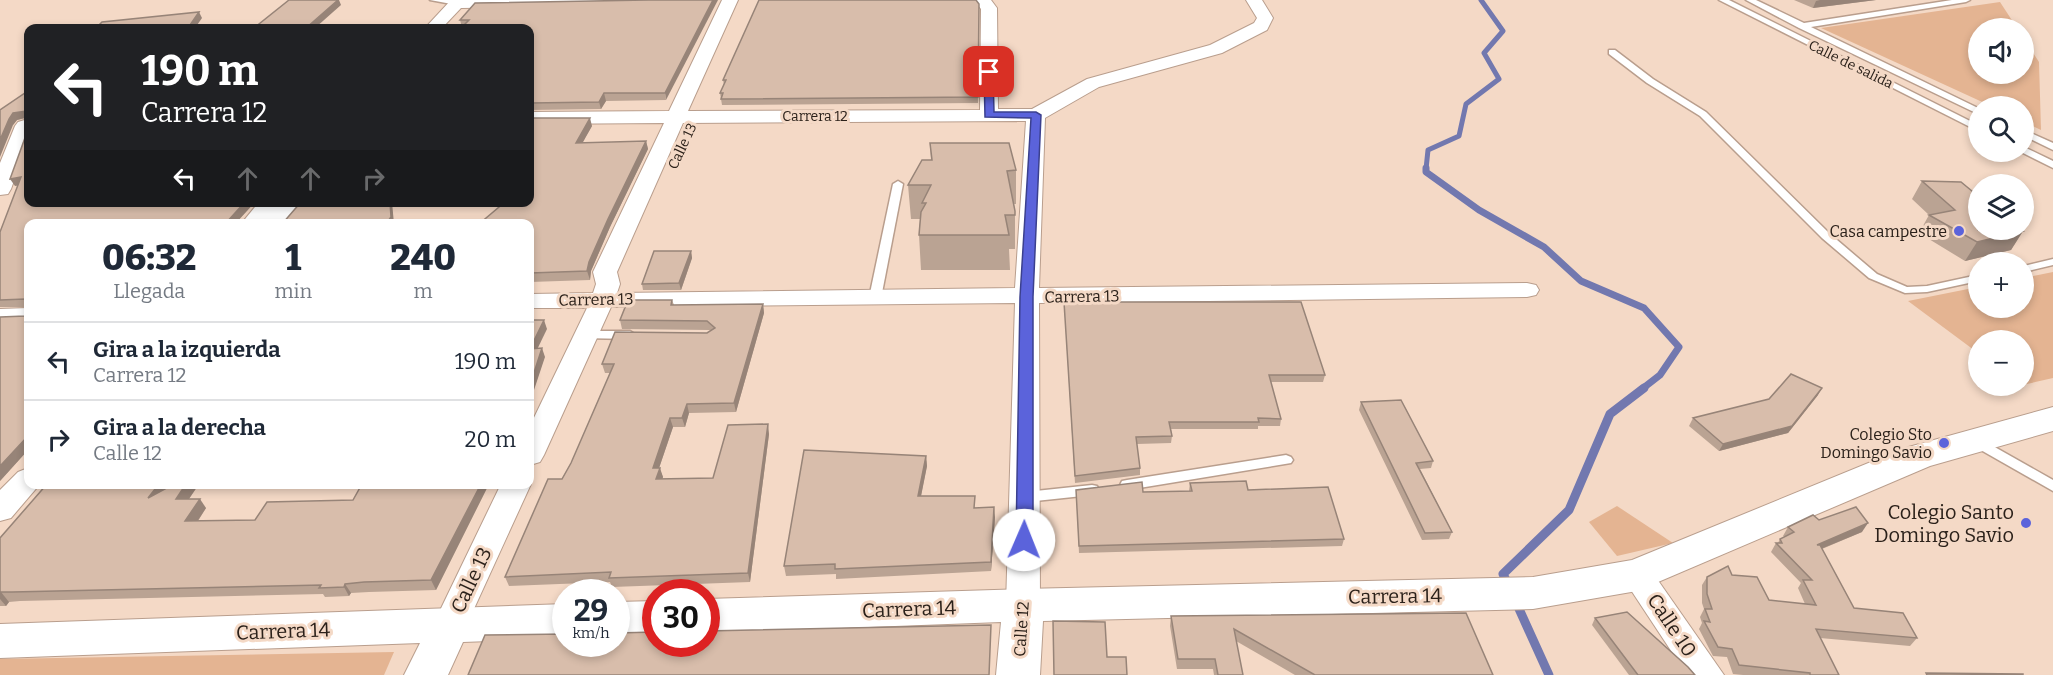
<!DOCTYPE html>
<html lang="es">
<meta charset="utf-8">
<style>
body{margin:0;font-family:Bitter,serif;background:#f6f6f7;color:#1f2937;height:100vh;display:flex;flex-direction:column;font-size:22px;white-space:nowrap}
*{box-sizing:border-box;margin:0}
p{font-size:20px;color:#747a83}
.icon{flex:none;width:33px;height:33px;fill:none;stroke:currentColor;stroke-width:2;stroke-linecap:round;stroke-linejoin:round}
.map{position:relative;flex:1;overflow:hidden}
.side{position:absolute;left:24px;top:219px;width:510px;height:270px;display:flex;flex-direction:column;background:#fff;border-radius:12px;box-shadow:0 3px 9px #0003}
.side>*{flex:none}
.guide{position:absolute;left:24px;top:24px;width:510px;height:183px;border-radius:12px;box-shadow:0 3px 9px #0003;background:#202124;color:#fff;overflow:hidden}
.fabs{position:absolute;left:1968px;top:18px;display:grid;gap:12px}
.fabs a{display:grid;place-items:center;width:66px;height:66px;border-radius:50%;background:#fff;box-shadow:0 3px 9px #0003;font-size:30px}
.speed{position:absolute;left:552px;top:579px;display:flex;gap:12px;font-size:30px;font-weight:700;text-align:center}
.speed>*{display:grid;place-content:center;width:78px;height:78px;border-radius:50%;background:#fff;box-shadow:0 3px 9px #0003;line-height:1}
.speed small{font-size:15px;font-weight:400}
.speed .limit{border:9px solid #d22;background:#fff;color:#111}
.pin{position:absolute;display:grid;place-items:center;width:51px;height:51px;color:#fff;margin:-26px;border-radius:12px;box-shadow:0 3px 9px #0006}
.me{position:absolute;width:66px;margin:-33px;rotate:1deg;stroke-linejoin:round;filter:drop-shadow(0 0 4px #0008)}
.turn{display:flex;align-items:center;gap:21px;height:126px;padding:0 18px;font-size:27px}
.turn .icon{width:78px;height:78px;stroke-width:2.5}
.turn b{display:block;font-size:42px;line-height:51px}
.lanes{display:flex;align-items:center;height:57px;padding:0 18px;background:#0003;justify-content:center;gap:30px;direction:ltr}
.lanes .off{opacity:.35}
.eta{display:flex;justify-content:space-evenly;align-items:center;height:102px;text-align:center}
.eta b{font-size:36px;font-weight:800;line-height:42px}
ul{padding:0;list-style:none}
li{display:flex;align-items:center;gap:18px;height:78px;padding:0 18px;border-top:2px solid #e0e1e3}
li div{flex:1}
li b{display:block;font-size:22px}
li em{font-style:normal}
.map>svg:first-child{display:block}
</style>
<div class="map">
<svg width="2053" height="675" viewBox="0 0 2053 675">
<rect width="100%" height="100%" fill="#f4d9c6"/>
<g fill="#e4b492">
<path d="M2000,2L2017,28H1978V74H2024V39L2039,62L2041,130L2024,122V106H1991L1821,28Z"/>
<path d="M2053,272V378L2027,384L2024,382V340H1978V353L1908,301L1978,287V308H2024V278Z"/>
<path d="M1617,506L1673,543L1617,556L1589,522Z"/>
<path d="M394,652L384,675H0V659Z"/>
</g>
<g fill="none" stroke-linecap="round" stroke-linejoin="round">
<path stroke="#7278af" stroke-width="5" d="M1426,169L1428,150L1459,136L1466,104L1499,79L1484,53L1503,31L1481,0"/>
<path stroke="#7278af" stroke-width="7" d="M1426,168V172L1479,210L1544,247L1581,281L1644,308L1679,347L1660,375L1642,389"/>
<g stroke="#7278af" stroke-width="9">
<path d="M1509,586L1503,574L1569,510L1610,414L1644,388"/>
<path d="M1515,600L1549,675"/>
</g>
<defs>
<g id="service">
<path d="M430,0H451L461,3L457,5Z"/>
<path d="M1719,0H1729L1978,125V131Z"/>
<path d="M1746,0H1756L1804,23L1952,0H1970L1966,2L1811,27L1978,108V114L1799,28Z"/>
<path d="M1609,50H1615L1653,79L1706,112L1830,234L1877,274L1907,287L1927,286L1978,275V281L1927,292L1905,293L1869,278L1822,238L1700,116L1647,83L1609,54Z"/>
<path d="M2024,130L2053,143V150L2024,136Z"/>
<path d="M2024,147L2053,161V168L2021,152H2024Z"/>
<path d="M898,181L903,184L881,298L875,301L869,298L893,184Z"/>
<path d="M2053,259V265L2024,272V266Z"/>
<path d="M586,331H630L636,335L630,339L582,338L580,335L582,332Z"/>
<path d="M1977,437L2053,480V491L1972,445L1970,442L1972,439Z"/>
<path d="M1286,455L1291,457L1293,460L1291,463L1127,490L1122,489L1120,485L1122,481L1127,480Z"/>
<path d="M1092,485L1097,486L1099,490L1097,494L1092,495L1026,502L1021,501L1019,497L1021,493L1026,492Z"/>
</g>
<g id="minor">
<path d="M451,0H657L649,5L461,8L442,28H425Z"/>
<path d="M722,0H738L688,111L980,110L981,9L974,0H991L997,8L998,109H1032L1087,79L1210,45L1254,23L1257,18L1246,0H1262L1273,18L1267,30L1222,53L1099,87L1045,118L1039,288L1527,283L1536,285L1539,290L1536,295L1527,297L1039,303L1040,605L1035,614L1023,618L1011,614L1006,605L1015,303L611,307L544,455L540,462L530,465V426L587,308H530V294L593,293L596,284L593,272L664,123L530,124V112L669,111ZM1026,121L1015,288L617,293L620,284L617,272L683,123Z"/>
<path d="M28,119V142L11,189L8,194L0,195V163L15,126L18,122Z"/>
<path d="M259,202H303L286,224H241Z"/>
<path d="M28,308V322L0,323V309Z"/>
<path d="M28,468V484H40L11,518L0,521V490L18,472Z"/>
<path d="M530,482L531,484L462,635L450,639L438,635L433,625L501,484H530Z"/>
<path d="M1637,562L1648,566L1724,675H1687L1621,575L1626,566Z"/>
</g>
<g id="tertiary">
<path d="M2053,407V431L1930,466L1637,591L1533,609L1043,621L1040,675H996L1001,622L706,633V599L1023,589L1533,577L1632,560L1905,448Z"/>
<path d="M656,601V635L616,636V602Z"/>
<path d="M566,604V638L463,642L448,675H404L420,643L0,658V624Z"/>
</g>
</defs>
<use href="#service" stroke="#b99e8d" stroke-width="3"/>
<use href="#minor" stroke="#b99e8d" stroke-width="2"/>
<use href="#tertiary" stroke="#b99e8d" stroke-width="2"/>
<use href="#service" fill="#fff" fill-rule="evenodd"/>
<use href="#minor" fill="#fff" fill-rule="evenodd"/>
<use href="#tertiary" fill="#fff" fill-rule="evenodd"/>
</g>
<g fill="#baa393">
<path d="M648,0L666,100L606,101L601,109L530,110V28L462,27L460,20Z"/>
<path d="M976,0L978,103L722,105L720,93L724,85L723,80Z"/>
<path d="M1794,0H1876L1813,8Z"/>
<path d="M28,91V202H255L235,224H28V450L0,481L25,316V307H0V232L18,185L15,186L26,135V118L17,120L13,125L0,110Z"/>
<path d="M530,118L592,126L582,143L646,141L648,149L610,227L591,271L590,280L530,282V224L503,202H530Z"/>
<path d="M930,143L1016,170V204H1014L1015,211V249H1009L1010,270H921L919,235L920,219H911L908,185L931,160Z"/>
<path d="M1922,181L2023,231L2011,250L1965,261L1919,233L1929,215L1912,199Z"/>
<path d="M691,251L692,258L681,290H643L642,284Z"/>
<path d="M672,300L674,305L763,304L764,313L736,412L689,413L685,427H673L659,468L663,477L662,479L713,478L769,434L750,582L612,587L610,582L509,586L505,577L571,463L610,373H605L602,364L707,333L711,331L709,330L622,329L620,320L632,305Z"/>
<path d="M1064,302L1325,375L1323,382H1271L1281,419L1280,426H1258V429H1171L1172,436L1171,443L1137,444L1140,468V475L1075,483Z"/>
<path d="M1818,395L1788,433L1719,451L1689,426L1693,418Z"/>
<path d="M1361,402L1433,461L1431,468L1420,469L1452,532L1449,539L1422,540L1359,410Z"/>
<path d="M926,456L927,466L921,496L975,508L995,517L991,571L836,579V574L786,576L784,566Z"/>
<path d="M1190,483L1248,490L1344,539L1342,546L1079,553L1076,490L1143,492L1189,491Z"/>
<path d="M47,484H172L170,487L199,484L189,499L206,508L198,521L255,520L353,500L362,484H489L436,590L369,592L351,593L349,596L325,597L323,594L20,601L9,602L6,606H0V538Z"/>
<path d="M1819,520L1862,532L1822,549L1854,608L1917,638L1910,646L1820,638L1839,675H1743L1733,674L1727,657L1713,656L1699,629L1702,623L1700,617L1704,609L1702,603V585L1707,577L1732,575L1769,600L1805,604L1798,588L1801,583L1771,552L1776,543H1778L1780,539L1785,537L1783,536L1788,527Z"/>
<path d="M1171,616L1493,675H1295L1236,641L1243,675H1214L1213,669H1177L1170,626Z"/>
<path d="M1595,618L1695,675H1629L1592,625Z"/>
</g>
<g fill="#978478">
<path d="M338,0H339L341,5L315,28H306Z"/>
<path d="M713,0H718L666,100L665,93Z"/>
<path d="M1820,0H1876L1813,8L1816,1Z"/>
<path d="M199,12L202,18L195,28H188Z"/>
<path d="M604,93L606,101L601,109L599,102Z"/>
<path d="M26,111L28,117L17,120L13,125L0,157V140L9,119L13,113Z"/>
<path d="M590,118L592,126L578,151L576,143Z"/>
<path d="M646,141L648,149L610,227L591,271L590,280L587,271L589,262L608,219Z"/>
<path d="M21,177L25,184L15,186L10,179Z"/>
<path d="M245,202H255L235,224H225Z"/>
<path d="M390,202H392L394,224H386Z"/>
<path d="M2023,231L2011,250L1965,261L1977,242Z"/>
<path d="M691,251L692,258L681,290L679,283Z"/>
<path d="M763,304L764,313L736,412L734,403Z"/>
<path d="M544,320L547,329L533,358L530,349Z"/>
<path d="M542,348L545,357L530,402V385Z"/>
<path d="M1822,388L1818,395L1788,433L1719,451L1723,444Z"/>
<path d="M687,404L689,413L685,427L682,418Z"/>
<path d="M670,418L673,427L656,477L653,468Z"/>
<path d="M768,424L769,434L750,582L748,573Z"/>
<path d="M27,437L28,439V450L0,481V466Z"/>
<path d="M926,456L927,466L919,506L918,496Z"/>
<path d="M660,468L663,477L659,488L656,479Z"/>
<path d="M159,484H172L155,508L148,498Z"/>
<path d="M186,484H199L182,509L176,499Z"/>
<path d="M481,484H489L436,590L431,580Z"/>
<path d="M200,499L206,508L191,531L185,521Z"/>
<path d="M994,507L995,517L991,571V562Z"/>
<path d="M1868,523L1862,532L1811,553L1817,545Z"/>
<path d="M345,584L351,593L349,596L344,587Z"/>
<path d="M1,592L9,602L6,606L0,599V594Z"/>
</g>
<g fill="#d8bdab" stroke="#978478" stroke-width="1.5">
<path d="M289,0H338L306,28H254Z"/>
<path d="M648,0H713L665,93H604L599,102L530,103V28H461L469,20H460L475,3Z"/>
<path d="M759,0H976L979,4L978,97L721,99L723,93H720L726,80H723Z"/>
<path d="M199,12L188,28H96L102,22Z"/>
<path d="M28,91V202H245L225,224H28V437H27L0,466V317L25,316V299L0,300V232L21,177L10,179L26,135V111L13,113L9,119L0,140V110Z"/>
<path d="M530,118H590L576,143L646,141L608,219L589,262L587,271L530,273V224H479L505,202H530V152L531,150H530Z"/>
<path d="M930,143H1009L1016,170L1007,171L1015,211V215H1005L1009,235H919L921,212L926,203H922L931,185H908L922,160H932Z"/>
<path d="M1922,181L1961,182L1978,196V230H2021L2023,231L1977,242L1929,215L1955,210Z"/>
<path d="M301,202H390L391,217L386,224H282Z"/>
<path d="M654,251H691L679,283L642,284Z"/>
<path d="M634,300H672L671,305L763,304L734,403L687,404L682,418H670L653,468H660L656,479L713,478L728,425L768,424L748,573L609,578L611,572L505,577L548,479H562L571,463L614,364H602L615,332L707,333L715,328L707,321L620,320L626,305H632Z"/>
<path d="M1064,302H1301L1325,375H1269L1281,419L1258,418L1259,422H1169L1172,436L1136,437L1140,468L1075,476Z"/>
<path d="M530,320H544L530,349L542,348L530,385Z"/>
<path d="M1791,374L1822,388L1792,426L1723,444L1693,418L1769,399Z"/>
<path d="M1401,400L1433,461L1416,463L1452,532L1425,533L1361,402Z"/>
<path d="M804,450L926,456L918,496H975L974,508L994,507L991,562L835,569V564L784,566Z"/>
<path d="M1246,481L1248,490L1328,487L1344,539L1079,546L1076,490L1142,482L1143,492L1192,491L1190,483Z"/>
<path d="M47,484H159L148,498L174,484H186L176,499H200L185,521L255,520L267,502L353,500L362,484H481L431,580L364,582L345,584L344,587L319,588L321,585L12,592H1L0,594V538Z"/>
<path d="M1856,507L1868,523L1817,545H1820L1854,608L1903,613L1917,638L1816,629L1839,675H1810V673L1739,665L1732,649L1718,647L1704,621L1710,622L1705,609H1712L1707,594V577L1728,566L1732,575L1757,577L1769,600L1816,605L1803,580H1812L1776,543H1782L1780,539L1794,532L1788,527L1813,515L1819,520Z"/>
<path d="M1627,612L1688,667L1695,675H1638L1595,618Z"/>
<path d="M1466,613L1493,675H1315L1234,629L1243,675H1218L1215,659H1178L1171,616Z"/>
<path d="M1053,621L1105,622L1107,657H1126L1127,675H1054Z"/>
<path d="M991,625L989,675H468L485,635L566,634V644H616V633L656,632V644H706V631Z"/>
<path d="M1926,673L2023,674V675H1927Z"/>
</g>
<path fill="#5b63db" stroke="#3b408e" stroke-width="1.5" d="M989,69L993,72L994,112H1036L1041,115L1033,297V540L1030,545L1024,547L1018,545L1016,540L1020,297L1031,118L985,117L984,72Z"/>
<g fill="#5b63db" stroke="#f4d9c6" stroke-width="2">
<circle cx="1959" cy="231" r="6"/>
<circle cx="1944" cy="443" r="6"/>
<circle cx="2026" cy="523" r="6"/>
</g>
<g text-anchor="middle" stroke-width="6" stroke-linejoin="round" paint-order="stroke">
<g font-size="14" fill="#2b211a" stroke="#f4d9c6">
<text transform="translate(1851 64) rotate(26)" y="5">Calle de salida</text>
<text x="815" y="121">Carrera 12</text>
<text transform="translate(682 146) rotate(-65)" y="5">Calle 13</text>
</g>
<g font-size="16" fill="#2b211a" stroke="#f4d9c6" text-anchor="end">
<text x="1947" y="237">Casa campestre</text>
<text x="1932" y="440">Colegio Sto<tspan x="1932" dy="18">Domingo Savio</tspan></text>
</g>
<g font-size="16" fill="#2b211a" stroke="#f4d9c6">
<text transform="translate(1082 296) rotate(-1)" y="6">Carrera 13</text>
<text transform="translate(596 299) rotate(-1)" y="6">Carrera 13</text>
<text transform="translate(1021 629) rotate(-86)" y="6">Calle 12</text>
</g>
<g font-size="20" fill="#2b211a" stroke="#f4d9c6" text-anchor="end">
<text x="2014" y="519">Colegio Santo<tspan x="2014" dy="23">Domingo Savio</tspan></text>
</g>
<g font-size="20" fill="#2b211a" stroke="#f4d9c6">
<text transform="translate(471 580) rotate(-65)" y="7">Calle 13</text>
<text transform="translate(1395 596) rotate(-1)" y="7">Carrera 14</text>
<text transform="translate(909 609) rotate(-2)" y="7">Carrera 14</text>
<text transform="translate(1672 625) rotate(56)" y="7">Calle 10</text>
<text transform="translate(283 631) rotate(-2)" y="7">Carrera 14</text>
</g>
</g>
</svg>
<div class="fabs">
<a><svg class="icon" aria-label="sound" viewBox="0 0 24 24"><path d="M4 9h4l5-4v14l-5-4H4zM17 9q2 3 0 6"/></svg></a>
<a><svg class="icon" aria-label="search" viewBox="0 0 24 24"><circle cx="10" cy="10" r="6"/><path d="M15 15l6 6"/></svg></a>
<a><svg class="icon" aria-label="layers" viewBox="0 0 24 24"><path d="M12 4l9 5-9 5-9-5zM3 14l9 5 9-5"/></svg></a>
<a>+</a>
<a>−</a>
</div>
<div class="speed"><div>29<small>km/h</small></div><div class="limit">30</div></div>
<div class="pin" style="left:989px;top:72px;background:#d93025"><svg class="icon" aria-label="arrive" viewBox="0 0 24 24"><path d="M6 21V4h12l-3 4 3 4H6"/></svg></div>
<svg class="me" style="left:1024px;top:540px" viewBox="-20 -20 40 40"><circle r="19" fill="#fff"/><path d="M0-13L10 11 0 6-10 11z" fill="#5b63db"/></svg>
<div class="guide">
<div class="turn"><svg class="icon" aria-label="left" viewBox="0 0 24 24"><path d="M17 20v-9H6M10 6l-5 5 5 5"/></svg><div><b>190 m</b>Carrera 12</div></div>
<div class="lanes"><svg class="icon" aria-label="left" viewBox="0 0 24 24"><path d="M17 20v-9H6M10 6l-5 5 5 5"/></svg><svg class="icon off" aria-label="ahead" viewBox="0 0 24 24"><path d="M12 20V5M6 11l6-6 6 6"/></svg><svg class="icon off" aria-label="ahead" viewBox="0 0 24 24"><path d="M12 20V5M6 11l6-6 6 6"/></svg><svg class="icon off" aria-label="right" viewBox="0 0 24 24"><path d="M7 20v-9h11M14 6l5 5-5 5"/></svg></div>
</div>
<section class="side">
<div class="eta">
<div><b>06:32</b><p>Llegada</p></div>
<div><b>1</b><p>min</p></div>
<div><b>240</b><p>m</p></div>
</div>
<ul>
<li><svg class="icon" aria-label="left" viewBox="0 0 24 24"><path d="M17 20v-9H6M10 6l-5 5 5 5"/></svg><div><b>Gira a la izquierda</b><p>Carrera 12</p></div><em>190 m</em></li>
<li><svg class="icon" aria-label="right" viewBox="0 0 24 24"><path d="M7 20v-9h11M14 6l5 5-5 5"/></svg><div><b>Gira a la derecha</b><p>Calle 12</p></div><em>20 m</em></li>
</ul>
</section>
</div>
